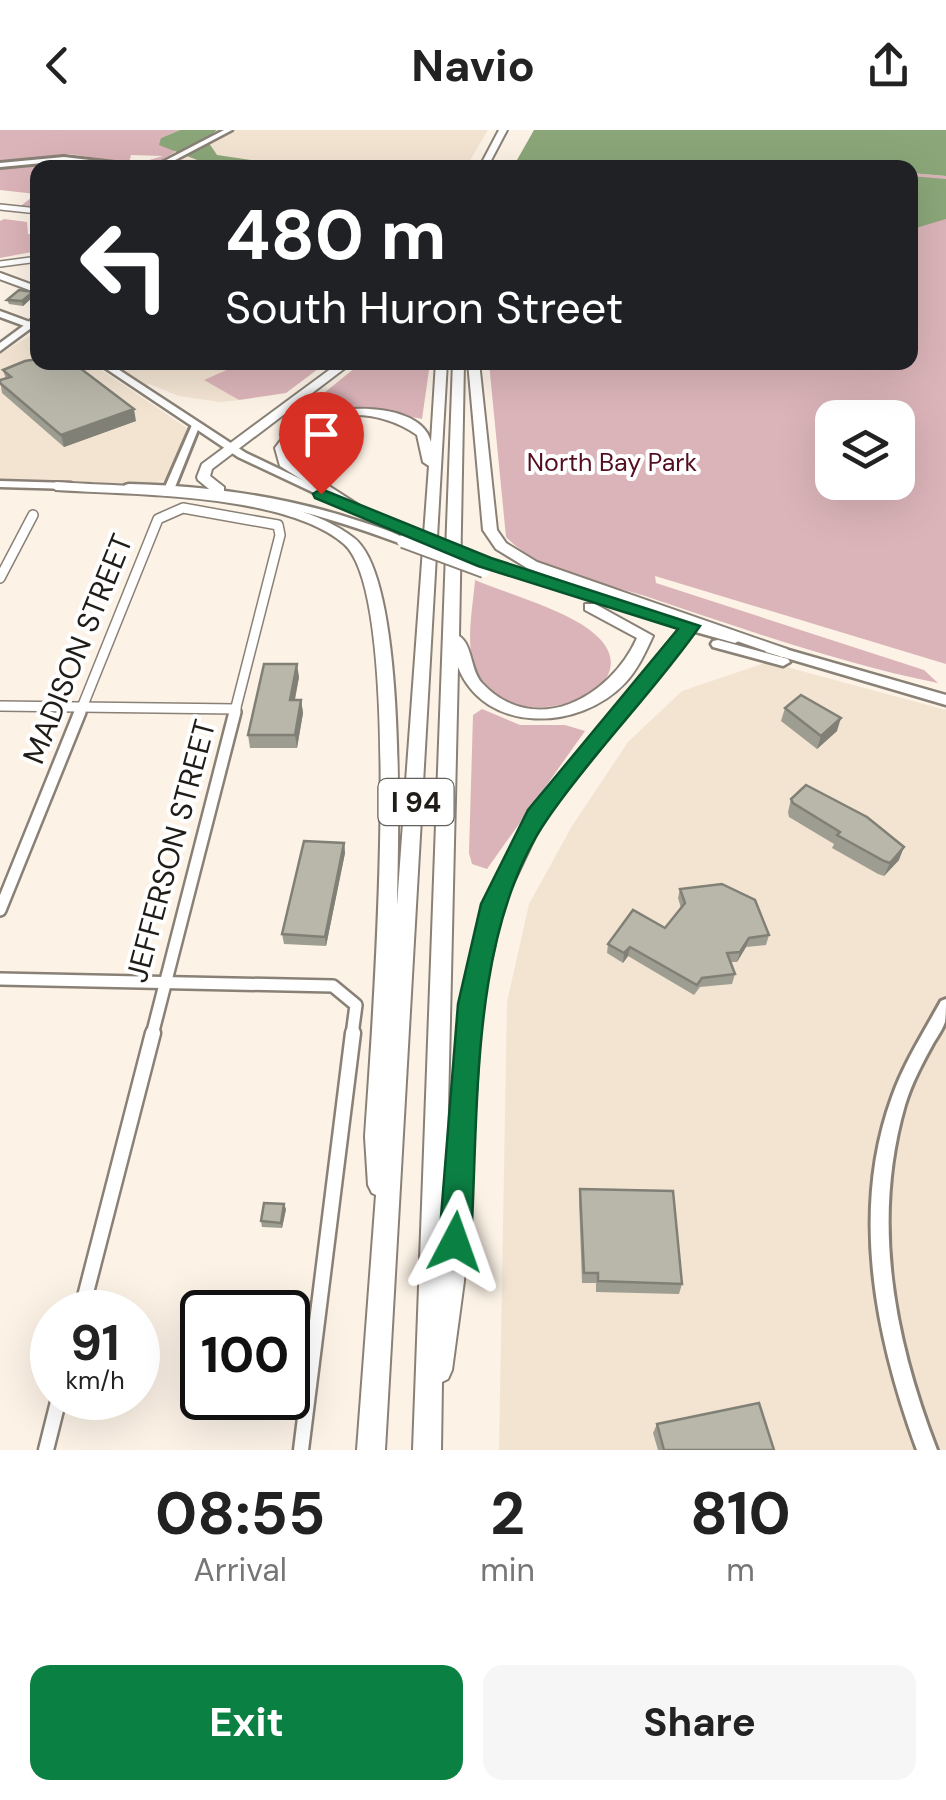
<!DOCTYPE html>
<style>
body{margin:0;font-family:"DM Sans",sans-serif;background:#f6f6f6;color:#222;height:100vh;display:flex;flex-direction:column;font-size:38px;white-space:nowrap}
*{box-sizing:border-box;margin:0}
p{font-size:32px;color:#767676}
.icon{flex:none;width:55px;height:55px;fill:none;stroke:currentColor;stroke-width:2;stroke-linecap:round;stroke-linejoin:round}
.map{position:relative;height:1320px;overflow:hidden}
.side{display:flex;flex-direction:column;background:#fff;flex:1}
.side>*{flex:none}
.banner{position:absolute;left:30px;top:30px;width:888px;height:210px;border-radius:20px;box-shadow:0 10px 40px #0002;background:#202124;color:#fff;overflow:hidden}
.tools{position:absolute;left:815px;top:270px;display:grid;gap:20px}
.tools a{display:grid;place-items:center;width:100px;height:100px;border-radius:20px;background:#fff;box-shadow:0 10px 40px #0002;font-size:50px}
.speed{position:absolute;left:30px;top:1160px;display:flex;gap:20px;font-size:50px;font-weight:700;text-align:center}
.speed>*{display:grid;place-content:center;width:130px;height:130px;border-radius:50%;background:#fff;box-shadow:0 10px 40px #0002;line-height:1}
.speed small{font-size:25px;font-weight:400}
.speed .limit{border:5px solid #111;border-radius:15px;background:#fff;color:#111}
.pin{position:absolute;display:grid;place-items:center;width:85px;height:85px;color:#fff;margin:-102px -42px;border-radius:50% 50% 50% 0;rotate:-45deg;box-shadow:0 0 10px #0007}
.pin .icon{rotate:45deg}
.me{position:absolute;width:110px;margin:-55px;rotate:4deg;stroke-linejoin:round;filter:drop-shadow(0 0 8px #0008)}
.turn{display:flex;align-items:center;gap:35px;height:210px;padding:0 30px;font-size:45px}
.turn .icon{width:130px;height:130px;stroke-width:2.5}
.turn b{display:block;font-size:70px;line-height:85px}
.eta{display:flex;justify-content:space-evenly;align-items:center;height:170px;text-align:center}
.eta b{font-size:60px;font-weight:700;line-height:70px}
.primary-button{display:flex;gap:20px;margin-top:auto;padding:20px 30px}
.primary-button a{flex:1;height:115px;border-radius:20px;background:#0b8043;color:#fff;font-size:40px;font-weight:700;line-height:115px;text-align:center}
.primary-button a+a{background:#f6f6f6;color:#222}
header{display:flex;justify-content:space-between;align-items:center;height:130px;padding:0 30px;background:#fff;font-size:45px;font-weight:700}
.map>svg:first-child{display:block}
</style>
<header><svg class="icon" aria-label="back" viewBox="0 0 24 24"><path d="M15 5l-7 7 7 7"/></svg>Navio<svg class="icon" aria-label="share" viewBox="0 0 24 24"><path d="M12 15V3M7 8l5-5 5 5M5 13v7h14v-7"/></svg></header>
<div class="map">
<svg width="946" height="1320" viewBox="0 0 946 1320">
<rect width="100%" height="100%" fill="#fcf2e6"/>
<g fill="#f3e4d2">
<path d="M234,0H488L466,37L165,38Z"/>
<path d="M36,202L38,232L91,233L187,298L171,349L142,355L0,350V224Z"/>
<path d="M108,233H222L232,238L205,250L239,270L220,272L179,266L149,254L141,257Z"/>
<path d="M768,532L946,580V1320H499L507,872L529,774L572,696L628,612L682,561Z"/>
</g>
<g fill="#dbb4b9" fill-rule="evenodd">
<path d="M0,0H180L161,8L175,22C161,30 152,38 135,34L163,26L131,25L129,33L69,24L0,33Z"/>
<path d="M53,32L131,37L38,38L37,80L18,78L36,64L0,60V37Z"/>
<path d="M910,43L946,46V534L655,446L656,453L924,540L938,553C839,533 741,498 645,466C600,452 539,442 506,407L489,233L910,232ZM832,288H898V352H832Z"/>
<path d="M4,89L27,92L28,104L37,105V121L0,128V91Z"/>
<path d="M222,233H326L286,263L239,270L204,250L231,238Z"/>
<path d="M361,233H430L422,289L378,280L297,285Z"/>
<path d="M475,450C509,464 549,475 581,494C675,552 521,616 479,548C463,522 473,478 475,450Z"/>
<path d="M482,579L520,595H565L585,601L487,739L472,734L469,723L473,585Z"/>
</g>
<g fill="#8ba779">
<path d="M180,0H217L197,16L209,13L217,25L299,37H215L159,15L161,8Z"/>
<path d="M534,0H946V46L910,43V38L750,37L774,35L513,37Z"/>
<path d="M910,46L946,49V89L919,97L910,106Z"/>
</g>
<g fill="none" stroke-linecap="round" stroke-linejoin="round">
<defs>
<g id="minor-far4">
<path d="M0,77L38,81"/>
<path d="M0,134L38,129"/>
<path d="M0,146L5,148"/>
</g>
<path id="minor-far3" d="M0,146L38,160"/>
<g id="minor-far2">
<path d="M0,448L33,385"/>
<path d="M0,576L236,579"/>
<path d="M79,585L158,389L183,378L278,395L280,405L234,585"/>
</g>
<g id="minor-far1">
<path d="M0,780L80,582"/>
<path d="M0,849L333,856L356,875L352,905"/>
<path d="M152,905L235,582"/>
</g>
<g id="minor">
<path d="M81,1182L153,903"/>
<path d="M46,1320L59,1268"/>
<path d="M301,1320L353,903"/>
</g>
<g id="tertiary">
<path d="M64,27L141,36L144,38H122L64,31L0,37V33Z"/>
<path d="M192,295L199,297L175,357L170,360L167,359L165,357Z"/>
<path d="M946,869C946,876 946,885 945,892C943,898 938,906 934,912C923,932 912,952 905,975C871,1092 894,1209 937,1320H917C876,1208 850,1082 892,967C904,933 924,902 941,871Z"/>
</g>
<g id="secondary">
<path d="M224,0H232L160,38H151Z"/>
<path d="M38,185V193L0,221V213Z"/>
<path d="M690,492L740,506L742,509L735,513L685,499L684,496Z"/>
<path d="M718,510L788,529L790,532L783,536L713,517L711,514L713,511Z"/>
<path d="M771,515L946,565V575L766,522L764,519L766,516Z"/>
</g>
<g id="primary">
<path d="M0,181L38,195V201L0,187Z"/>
<path d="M96,232H107L246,323L401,397L399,399H391L238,327Z"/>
<path d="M0,351L71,353L77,356L71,359L0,357Z"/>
<path d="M129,354C208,356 284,366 359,391C375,396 395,402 409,411L407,413H399C345,393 291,376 234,368C198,363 161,364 125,359V355Z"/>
<path d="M484,428L695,493L696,496L695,499H685L480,435L478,432Z"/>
</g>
<g id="motorway">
<path d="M499,0H507L487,38H479Z"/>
<path d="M340,232H353L212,339L210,346L224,357V363H214L198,350L197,347L202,334Z"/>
<path d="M436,232H447L385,1320H357L376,1065L372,1063L368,1055L365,1007C371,911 407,469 344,414C285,363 132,365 56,360L50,356L56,352C141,358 285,355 354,408C407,449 398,706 397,775L429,336L423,332L417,305C378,277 317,276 287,318L290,331L360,376V382L355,383L280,336L275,318C283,307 290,297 302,290C331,274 421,270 431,312Z"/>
<path d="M453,232H464L459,506C473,515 470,540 482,553C535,609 610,568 637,508L585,480V474H595L653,506C645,523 638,539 625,553C580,601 485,605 458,537L446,1066L462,874L483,775L530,682L684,493L527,438L496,419L483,400L468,232H479L497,400L506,413L537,432L787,519L790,522L782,527L777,525L697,497L543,690L503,775L482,874L464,1151L452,1240L448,1249L442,1252L441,1320H413Z"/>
</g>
</defs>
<use href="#minor-far4" stroke="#8a8176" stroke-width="8"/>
<use href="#minor-far3" stroke="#8a8176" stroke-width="10"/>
<use href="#minor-far2" stroke="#8a8176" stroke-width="12"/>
<use href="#minor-far1" stroke="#8a8176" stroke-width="16"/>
<use href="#minor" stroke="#8a8176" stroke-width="19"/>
<use href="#tertiary" stroke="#8a8176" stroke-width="6"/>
<use href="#secondary" stroke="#8a8176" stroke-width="5"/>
<use href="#primary" stroke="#8a8176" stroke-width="5"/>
<use href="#motorway" stroke="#8a8176" stroke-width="4"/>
<use href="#minor-far4" stroke="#fff" stroke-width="5"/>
<use href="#minor-far3" stroke="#fff" stroke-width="6"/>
<use href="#minor-far2" stroke="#fff" stroke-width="9"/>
<use href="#minor-far1" stroke="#fff" stroke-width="11"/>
<use href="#minor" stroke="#fff" stroke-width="14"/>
<use href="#tertiary" fill="#fff" fill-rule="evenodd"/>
<use href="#secondary" fill="#fff" fill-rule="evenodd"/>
<use href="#primary" fill="#fff" fill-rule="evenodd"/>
<use href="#motorway" fill="#fff" fill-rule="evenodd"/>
<defs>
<path id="primary-bridge" d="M403,411L484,441"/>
</defs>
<use href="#primary-bridge" stroke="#8a8176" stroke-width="16" stroke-linecap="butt"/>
<use href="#primary-bridge" stroke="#fff" stroke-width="12"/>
</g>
<g fill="#9e9d91">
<path d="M33,162L34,166L23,176L9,174L7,170Z"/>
<path d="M3,240L136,291L64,317L2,263L0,250L6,249Z"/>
<path d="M299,547L295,570H301L303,583L297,618H250L248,605Z"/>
<path d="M785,578L837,601L817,619L781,591Z"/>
<path d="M791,669L899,730L884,746L878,744L832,718L834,714L789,687L788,682Z"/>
<path d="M344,713L345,723L326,816L284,814L282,804Z"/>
<path d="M680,759L769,805L766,815L746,817L737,832H730L735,844L732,854L700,857L694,865L628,826L623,833L607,823L608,814L665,798L681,778L678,768Z"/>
<path d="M580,1059L682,1154L679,1164L596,1162V1153H582L579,1070Z"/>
<path d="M286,1079L282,1098L262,1097L261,1091Z"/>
<path d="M657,1294L774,1320H658L653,1303Z"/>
</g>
<g fill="#818076">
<path d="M33,162L34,166L23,176L22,171Z"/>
<path d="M134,279L136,291L64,317L61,305Z"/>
<path d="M297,534L299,547L292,583L290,570Z"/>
<path d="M301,570L303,583L297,618L295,605Z"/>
<path d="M841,588L837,601L817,619L821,606Z"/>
<path d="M344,713L345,723L326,816L325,807Z"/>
<path d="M904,717L899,730L884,746L890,733Z"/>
<path d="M749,808L746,817L737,832L740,822Z"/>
<path d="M630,817L628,826L623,833L624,823Z"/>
<path d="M284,1074L286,1079L282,1098L281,1093Z"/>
</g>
<g fill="#b8b7a9" stroke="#818076" stroke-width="2.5">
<path d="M19,160L33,162L22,171L7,170Z"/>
<path d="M38,229V232H72L134,279L61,305L0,253V250L11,247L3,240L25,231Z"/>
<path d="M264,534H297L290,570H301L295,605H248Z"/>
<path d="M801,565L841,588L821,606L785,578Z"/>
<path d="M806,655L867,687L904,717L890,733L884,731L837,705L840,702L793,673L791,669Z"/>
<path d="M304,711L344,713L325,807L282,804Z"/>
<path d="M722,754L755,770L769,805L749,808L740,822L727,823L735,844L702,848L697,855L630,817L624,823L608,814L633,780L665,798L685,773L680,759Z"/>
<path d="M580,1059L673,1061L682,1154L598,1151V1143H584Z"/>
<path d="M264,1073L284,1074L281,1093L261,1091Z"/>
<path d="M759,1273L774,1320H664L657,1294Z"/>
</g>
<path fill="#0b8043" stroke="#07532c" stroke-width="2.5" d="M321,359L491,428L700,496C653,563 594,621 548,688C469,801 479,980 471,1112L466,1123L455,1128L444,1123L439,1112L458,874L481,774L528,680L678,499L478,436L315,368L313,364Z"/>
<g text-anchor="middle" stroke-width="8" stroke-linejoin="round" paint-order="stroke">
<g font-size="25" fill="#540e22" stroke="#fff">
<text x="612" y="341">North Bay Park</text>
</g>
<rect fill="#fff" stroke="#63615d" stroke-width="2.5" x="378.5" y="649" width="75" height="46" rx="8"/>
<g font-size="28" font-weight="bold" fill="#201d18">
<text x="416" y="682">I 94</text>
</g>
<g font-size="30" fill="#201d18" stroke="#fff">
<text transform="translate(78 519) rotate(-68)" y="10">MADISON STREET</text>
<text transform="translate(171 721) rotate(-75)" y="10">JEFFERSON STREET</text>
</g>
</g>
</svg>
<div class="tools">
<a><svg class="icon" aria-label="layers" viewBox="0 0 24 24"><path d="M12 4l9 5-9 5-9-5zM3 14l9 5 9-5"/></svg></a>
</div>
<div class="speed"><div>91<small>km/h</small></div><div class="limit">100</div></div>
<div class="pin" style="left:321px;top:364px;background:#d93025"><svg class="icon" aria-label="arrive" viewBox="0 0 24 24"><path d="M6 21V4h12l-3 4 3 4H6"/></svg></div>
<svg class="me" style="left:455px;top:1112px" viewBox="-20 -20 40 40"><path d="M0-17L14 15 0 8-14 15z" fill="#0b8043" stroke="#fff" stroke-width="4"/></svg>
<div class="banner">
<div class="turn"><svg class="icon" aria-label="left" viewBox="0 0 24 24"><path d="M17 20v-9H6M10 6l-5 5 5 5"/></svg><div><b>480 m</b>South Huron Street</div></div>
</div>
</div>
<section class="side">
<div class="eta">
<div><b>08:55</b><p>Arrival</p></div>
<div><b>2</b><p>min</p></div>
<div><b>810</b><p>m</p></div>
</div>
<div class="primary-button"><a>Exit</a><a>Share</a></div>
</section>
